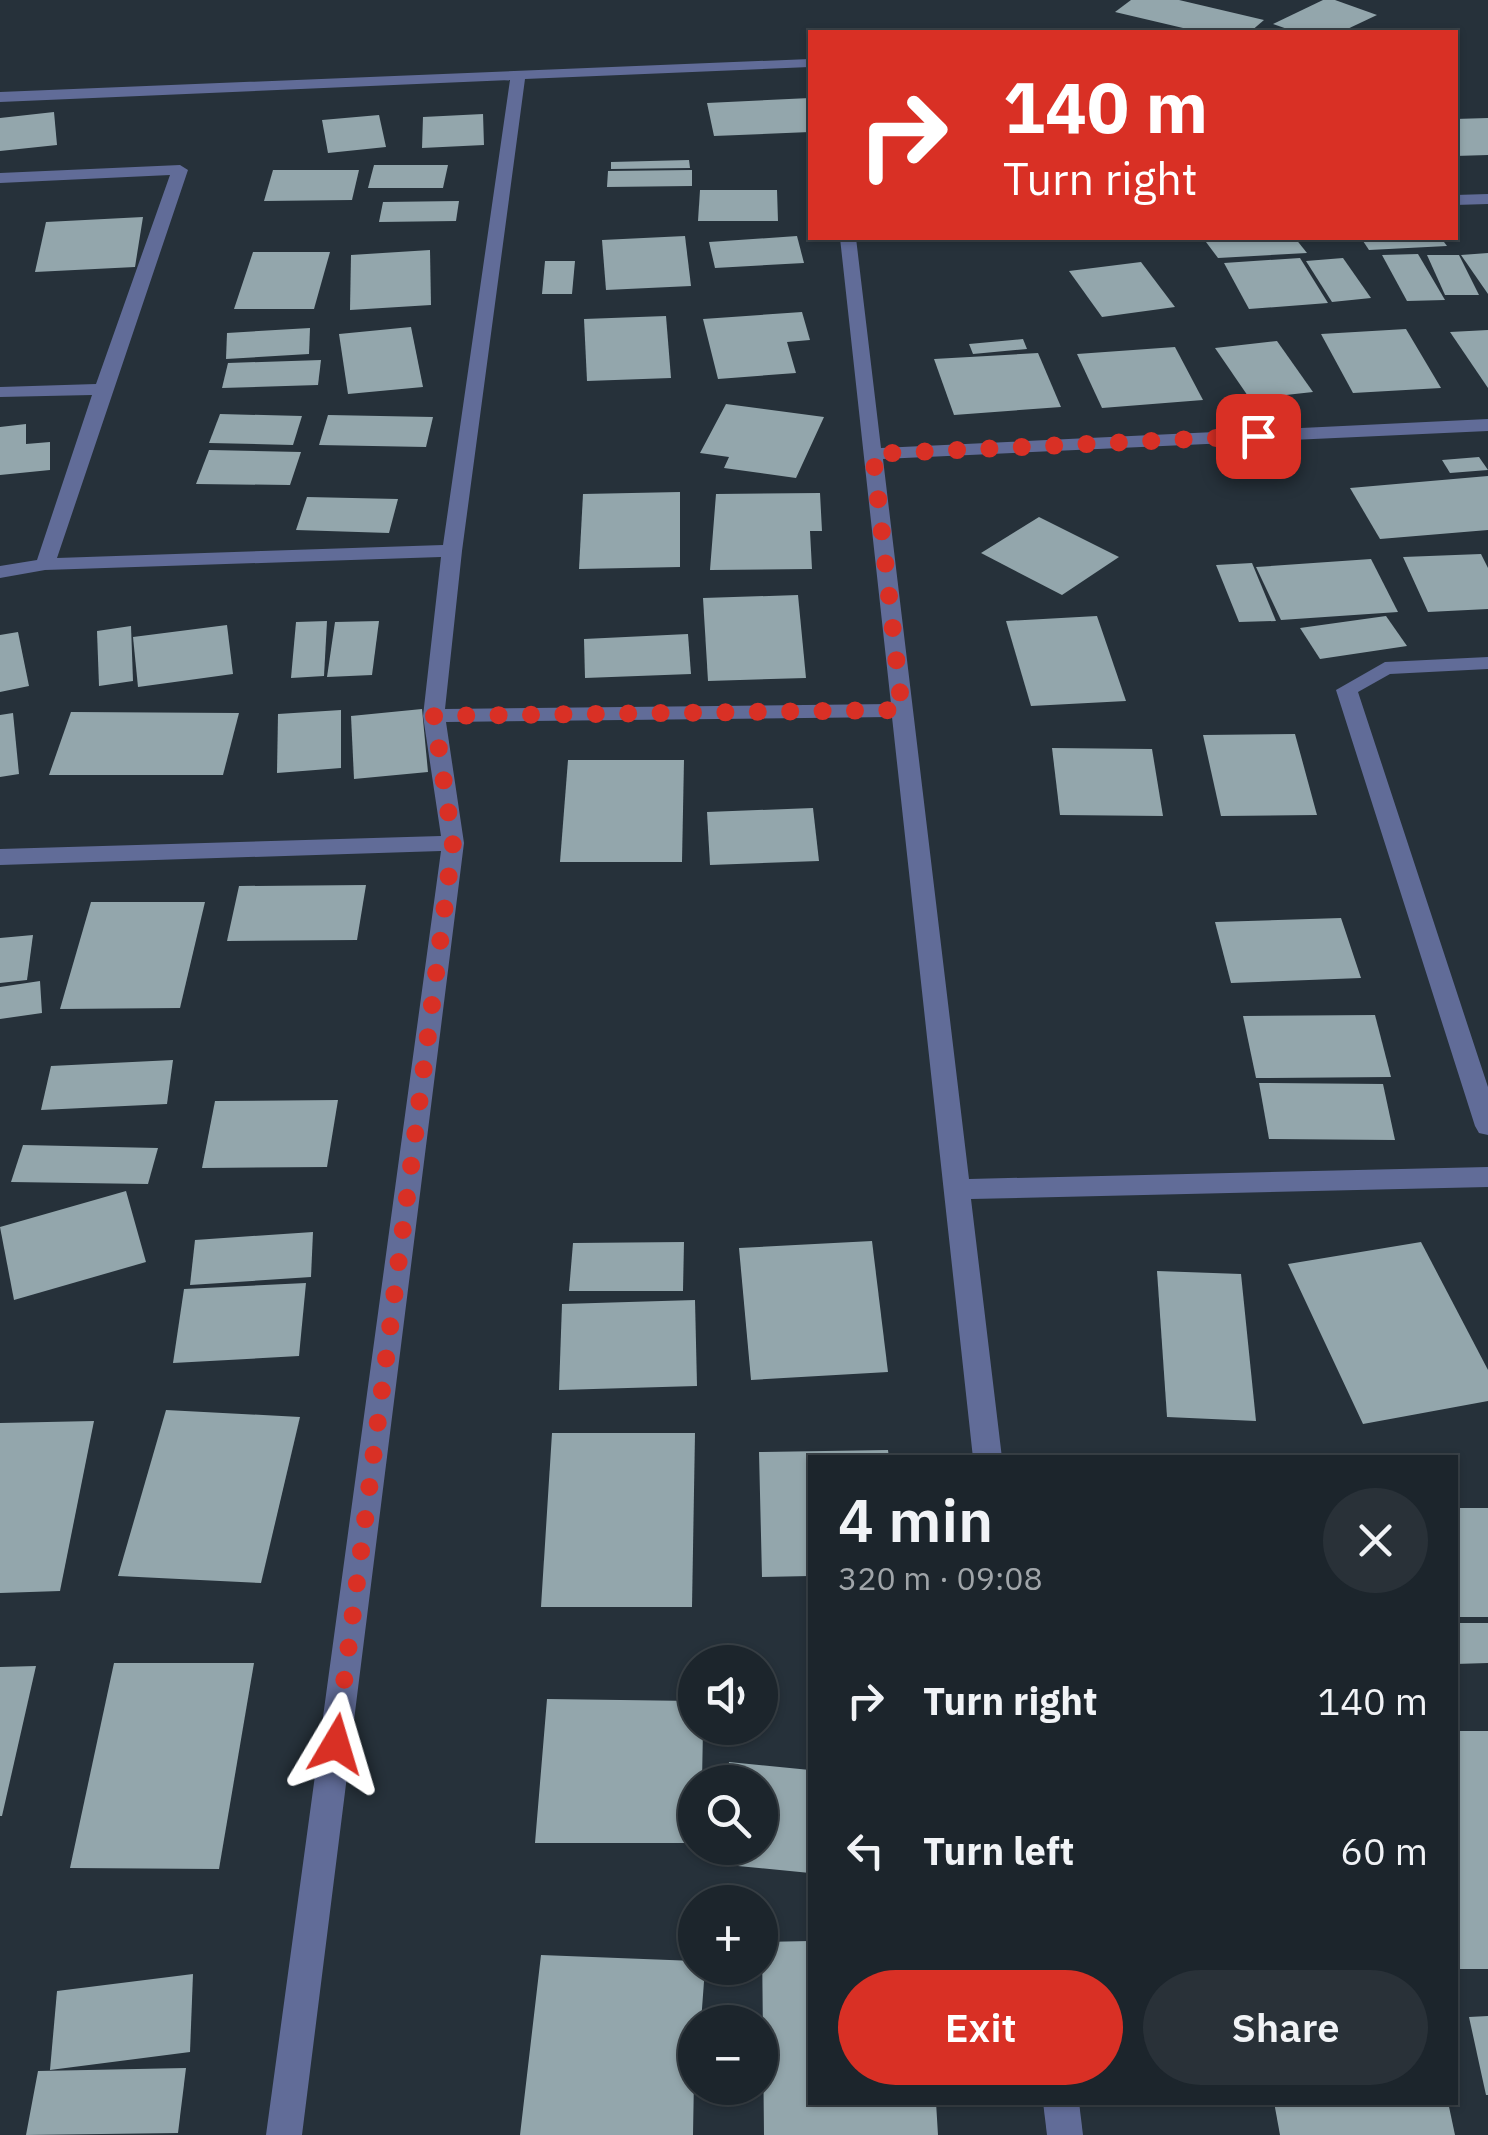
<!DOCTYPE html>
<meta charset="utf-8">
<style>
body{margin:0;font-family:"IBM Plex Sans",sans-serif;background:#293138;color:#f1f3f6;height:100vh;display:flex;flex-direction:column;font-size:38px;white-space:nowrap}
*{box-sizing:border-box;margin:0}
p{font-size:32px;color:#a0a5a9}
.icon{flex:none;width:55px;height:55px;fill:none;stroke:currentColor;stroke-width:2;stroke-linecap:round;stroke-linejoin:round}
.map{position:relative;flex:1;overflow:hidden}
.drawer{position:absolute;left:808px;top:1455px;width:650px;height:650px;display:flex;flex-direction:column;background:#1c252c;border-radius:0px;box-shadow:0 2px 8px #0004,0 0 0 2px #3a4248}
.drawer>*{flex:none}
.top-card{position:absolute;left:808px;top:30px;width:650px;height:210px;border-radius:0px;box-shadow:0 2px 8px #0004,0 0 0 2px #3a4248;background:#d93025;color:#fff;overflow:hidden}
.tools{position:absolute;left:678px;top:1645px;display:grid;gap:20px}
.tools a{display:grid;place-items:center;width:100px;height:100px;border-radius:50%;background:#1c252c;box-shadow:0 2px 8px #0004,0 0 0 2px #3a4248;font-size:50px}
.pin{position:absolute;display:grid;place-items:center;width:85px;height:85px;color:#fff;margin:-42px;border-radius:20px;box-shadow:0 5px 15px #0006}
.me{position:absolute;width:110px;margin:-55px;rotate:7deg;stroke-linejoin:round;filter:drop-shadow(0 0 8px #0008)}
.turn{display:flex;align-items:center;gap:35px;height:210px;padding:0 30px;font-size:45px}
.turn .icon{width:130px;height:130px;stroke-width:2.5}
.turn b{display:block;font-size:70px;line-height:85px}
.round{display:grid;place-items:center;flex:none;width:105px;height:105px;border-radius:52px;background:#293138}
.overview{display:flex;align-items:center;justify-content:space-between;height:170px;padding:0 30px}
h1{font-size:60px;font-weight:600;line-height:75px}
.button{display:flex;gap:20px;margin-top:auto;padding:20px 30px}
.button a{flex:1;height:115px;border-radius:60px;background:#d93025;color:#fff;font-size:40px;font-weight:600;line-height:115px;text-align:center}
.button a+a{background:#293138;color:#f1f3f6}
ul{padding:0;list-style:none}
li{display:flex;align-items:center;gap:30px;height:150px;padding:0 30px}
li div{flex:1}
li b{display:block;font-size:38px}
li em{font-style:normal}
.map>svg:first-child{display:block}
</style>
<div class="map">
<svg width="1488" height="2135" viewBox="0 0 1488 2135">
<rect width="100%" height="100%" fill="#26313a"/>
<g fill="#93a6ac">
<path d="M1131,0H1179L1264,20L1250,32H1200L1115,12Z"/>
<path d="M1323,0H1335L1377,15L1341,32H1296L1273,24Z"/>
<path d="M810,98V132L714,136L707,103Z"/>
<path d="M54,112L57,145L0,151V118Z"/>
<path d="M483,114L484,145L422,148L423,117Z"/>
<path d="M379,115L386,147L328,153L322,120Z"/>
<path d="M1488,118V155L1455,156V119Z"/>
<path d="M689,160L690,168L611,169V162Z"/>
<path d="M374,165H448L443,188H368Z"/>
<path d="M273,170H359L352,200L264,201Z"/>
<path d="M692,170V186L607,187L608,171Z"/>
<path d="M700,190H777L778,221H698Z"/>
<path d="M459,201L456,221L379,222L383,202Z"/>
<path d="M143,217L135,267L35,272L46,222Z"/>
<path d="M685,236L691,286L606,290L602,240Z"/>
<path d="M797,236L804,263L715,268L709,242Z"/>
<path d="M1203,238H1295L1307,253L1218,258Z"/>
<path d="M1361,238H1441L1447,246L1369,250Z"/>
<path d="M430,250L431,305L350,310L351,255Z"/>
<path d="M253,252H330L314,309H234Z"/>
<path d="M1488,253V294L1461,255Z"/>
<path d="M1418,254L1445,300L1407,301L1382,255Z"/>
<path d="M1427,255H1459L1479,295H1445Z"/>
<path d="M1300,258L1328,303L1249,309L1224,263Z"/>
<path d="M1343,258L1371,298L1332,302L1306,261Z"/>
<path d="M545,261H575L572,294H542Z"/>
<path d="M1141,262L1175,307L1102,317L1069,271Z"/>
<path d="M802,312L810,340L787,342L796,373L718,379L703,319Z"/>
<path d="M666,316L671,378L587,381L584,319Z"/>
<path d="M411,327L423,387L348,394L339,334Z"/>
<path d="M310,328L309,354L226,359L227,333Z"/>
<path d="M1406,329L1441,388L1353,393L1321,334Z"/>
<path d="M1488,330V388L1450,332Z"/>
<path d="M1023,339L1027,349L973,354L969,344Z"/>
<path d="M1277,341L1313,392L1250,399L1215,348Z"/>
<path d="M1175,347L1203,400L1102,408L1077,354Z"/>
<path d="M1038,353L1061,407L954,415L934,359Z"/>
<path d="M321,360L318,385L222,388L228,363Z"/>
<path d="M726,404L824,417L796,478L724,468L729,457L700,453Z"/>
<path d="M220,414L302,416L293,445L209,443Z"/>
<path d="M328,415L433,417L426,447L319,445Z"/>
<path d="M26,424V444L50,442V470L0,475V427Z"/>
<path d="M209,450L301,452L290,485L196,484Z"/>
<path d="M1479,457L1488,470L1450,473L1442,460Z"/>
<path d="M1488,476V530L1380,539L1350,488Z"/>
<path d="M680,492V567L579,569L583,494Z"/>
<path d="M820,493L822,531H810L812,569L710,570L716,494Z"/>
<path d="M307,497L398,499L389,533L296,530Z"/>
<path d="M1039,517L1119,557L1062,595L981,553Z"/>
<path d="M1481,554L1488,568V609L1428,612L1403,557Z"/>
<path d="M1371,559L1398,612L1281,620L1256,567Z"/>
<path d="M1252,563L1276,621L1239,622L1216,565Z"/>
<path d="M798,595L806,678L708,681L703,598Z"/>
<path d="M1097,616L1126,701L1031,706L1006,621Z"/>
<path d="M1386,616L1407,646L1320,659L1300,628Z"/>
<path d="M327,621L324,676L291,678L296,622Z"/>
<path d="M379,621L372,675L327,677L335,622Z"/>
<path d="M227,625L233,674L138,687L133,637Z"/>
<path d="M131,626L133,681L99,686L97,631Z"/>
<path d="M18,632L29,686L0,692V635Z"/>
<path d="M688,634L691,674L585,678L584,639Z"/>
<path d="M422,709L428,772L354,779L351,716Z"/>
<path d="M341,710V768L277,773L278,714Z"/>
<path d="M71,712L239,713L223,775H49Z"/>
<path d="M13,713L19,774L0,777V715Z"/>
<path d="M1295,734L1317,815L1221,816L1203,735Z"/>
<path d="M1052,748L1152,749L1163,816L1060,815Z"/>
<path d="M568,760H684L682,862H560Z"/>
<path d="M813,808L819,861L710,865L707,812Z"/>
<path d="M366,885L357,940L227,941L239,886Z"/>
<path d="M91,902H205L180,1008L60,1009Z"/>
<path d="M1341,918L1361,978L1231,983L1215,922Z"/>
<path d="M33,935L27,980L0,983V938Z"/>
<path d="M40,981L42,1013L0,1019V987Z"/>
<path d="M1375,1015L1391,1077L1256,1078L1243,1016Z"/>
<path d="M173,1060L167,1104L41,1110L51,1066Z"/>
<path d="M1259,1083L1383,1084L1395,1140L1269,1139Z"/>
<path d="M338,1100L327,1167L202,1168L215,1101Z"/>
<path d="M23,1145L158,1148L148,1184L11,1182Z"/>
<path d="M126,1191L146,1262L14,1300L0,1227Z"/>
<path d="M313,1232L311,1277L190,1285L195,1240Z"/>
<path d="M872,1241L888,1372L751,1380L739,1248Z"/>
<path d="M684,1242L683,1291H569L573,1243Z"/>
<path d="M1421,1242L1488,1370V1401L1363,1424L1288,1264Z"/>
<path d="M1157,1271L1241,1274L1256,1421L1167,1417Z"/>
<path d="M306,1283L299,1356L173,1363L184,1289Z"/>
<path d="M695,1300L697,1386L559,1390L562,1304Z"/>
<path d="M166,1410L300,1417L261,1583L118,1576Z"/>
<path d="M94,1421L60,1591L0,1593V1423Z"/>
<path d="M552,1433H695L692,1607H541Z"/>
<path d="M888,1450L889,1458H810V1576L762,1577L759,1452Z"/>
<rect x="1455" y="1508" width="33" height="109"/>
<path d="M1455,1623H1488V1663L1455,1664Z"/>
<path d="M114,1663H254L219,1869L70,1868Z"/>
<path d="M36,1666L2,1816H0V1667Z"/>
<path d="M547,1699L695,1701V1728H703L702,1782H695V1843H535Z"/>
<rect x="1455" y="1731" width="33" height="238"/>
<path d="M729,1762L810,1770V1873L717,1864L719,1848H760V1782H727Z"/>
<path d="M810,1941V2102H936L938,2135H764L762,1942Z"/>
<path d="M541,1955L695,1961V1968H705L701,2022H695L693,2135H520Z"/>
<path d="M193,1974L190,2052L50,2070L57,1991Z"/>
<path d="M1488,2016V2095H1486L1469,2017Z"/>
<path d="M186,2068L178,2133L26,2135L38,2071Z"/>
<path d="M1274,2102H1448L1455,2135H1280Z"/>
</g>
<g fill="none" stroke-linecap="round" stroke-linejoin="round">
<g fill="#616c98" fill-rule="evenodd">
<path d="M810,59V67L525,79L462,551L445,709L891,704L840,238H856L881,448L1488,419V431L883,459L969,1179L1488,1167V1187L971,1199L1002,1458H973L892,717L446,722L464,843L302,2135H266L441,851L0,865V849L441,836L423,716L441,557L45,570L0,578V566L37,560L92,395L0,397V387L96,384L170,175L0,183V173L180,165L188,170L57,558L443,545L510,80L0,102V92Z"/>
<path d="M1488,194V204L1455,205V195Z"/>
<path d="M1488,657V669L1390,674L1358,692L1488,1087V1135L1479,1133L1475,1126L1336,690L1385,662Z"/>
<path d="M1043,2102H1079L1083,2135H1047Z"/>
</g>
</g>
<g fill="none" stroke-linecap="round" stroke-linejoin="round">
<path stroke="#d93025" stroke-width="18" stroke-dasharray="0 32.4" d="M336,1744L453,843L434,716L902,710L873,454L1258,436"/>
</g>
</svg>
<div class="tools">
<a><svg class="icon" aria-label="sound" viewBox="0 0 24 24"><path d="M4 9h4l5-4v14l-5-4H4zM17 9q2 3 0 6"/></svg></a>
<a><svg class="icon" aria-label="search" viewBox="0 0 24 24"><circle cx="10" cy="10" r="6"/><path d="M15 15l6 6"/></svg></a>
<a>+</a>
<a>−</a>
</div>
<div class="pin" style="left:1258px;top:436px;background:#d93025"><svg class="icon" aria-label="arrive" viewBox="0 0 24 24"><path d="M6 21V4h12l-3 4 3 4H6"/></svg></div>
<svg class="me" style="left:336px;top:1744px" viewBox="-20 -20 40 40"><path d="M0-17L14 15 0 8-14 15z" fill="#d93025" stroke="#fff" stroke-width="4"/></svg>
<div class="top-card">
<div class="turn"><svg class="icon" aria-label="right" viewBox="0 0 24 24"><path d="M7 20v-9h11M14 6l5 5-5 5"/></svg><div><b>140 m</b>Turn right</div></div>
</div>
<section class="drawer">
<div class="overview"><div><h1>4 min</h1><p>320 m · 09:08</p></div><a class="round"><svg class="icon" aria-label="close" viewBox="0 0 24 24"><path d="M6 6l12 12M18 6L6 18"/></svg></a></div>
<ul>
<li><svg class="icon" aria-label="right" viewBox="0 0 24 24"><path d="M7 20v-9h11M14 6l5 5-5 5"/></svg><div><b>Turn right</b></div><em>140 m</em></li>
<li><svg class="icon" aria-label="left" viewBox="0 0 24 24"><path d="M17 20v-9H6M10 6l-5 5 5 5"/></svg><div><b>Turn left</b></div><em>60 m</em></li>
</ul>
<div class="button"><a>Exit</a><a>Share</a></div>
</section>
</div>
